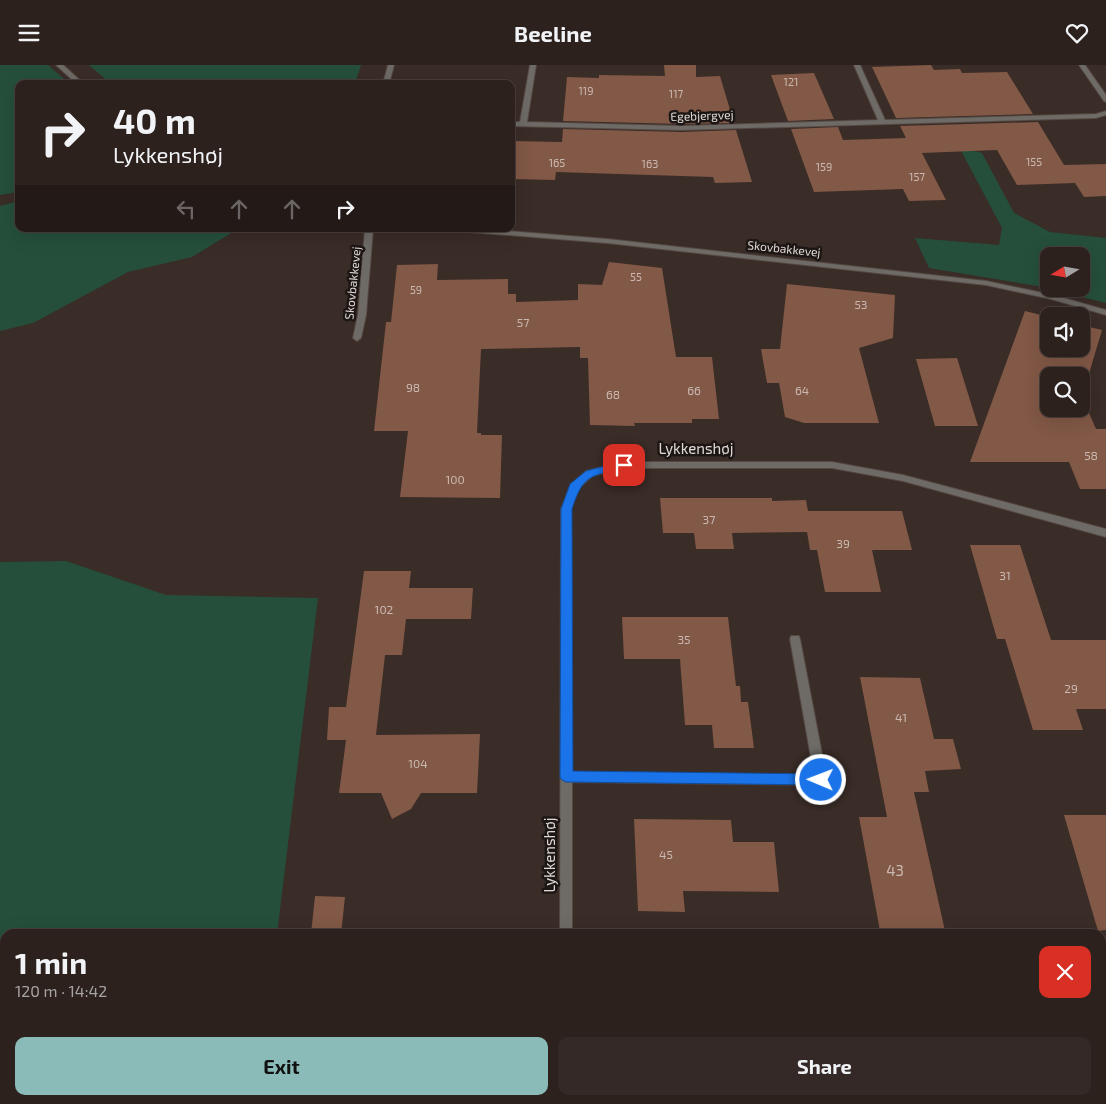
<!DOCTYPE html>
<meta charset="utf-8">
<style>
body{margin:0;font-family:"Exo 2",sans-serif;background:#342926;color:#f1f3f6;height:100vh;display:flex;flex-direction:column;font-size:19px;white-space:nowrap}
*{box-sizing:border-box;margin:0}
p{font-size:16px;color:#a6a3a4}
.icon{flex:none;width:28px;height:28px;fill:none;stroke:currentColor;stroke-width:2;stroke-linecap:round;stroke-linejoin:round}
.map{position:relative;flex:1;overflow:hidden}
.drawer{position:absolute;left:0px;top:864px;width:1106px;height:176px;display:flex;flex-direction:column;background:#2c211d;border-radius:15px 15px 0 0;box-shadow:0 5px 20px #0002,0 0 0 1px #483e3b}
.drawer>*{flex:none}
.guide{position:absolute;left:15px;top:15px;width:500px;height:152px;border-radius:10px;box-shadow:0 5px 20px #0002,0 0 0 1px #483e3b;background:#2c211d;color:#f1f3f6;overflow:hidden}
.needle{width:32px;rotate:259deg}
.fabs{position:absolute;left:1040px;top:182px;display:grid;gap:10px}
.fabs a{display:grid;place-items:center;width:50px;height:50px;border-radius:10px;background:#2c211d;box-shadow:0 5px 20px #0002,0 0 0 1px #483e3b;font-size:25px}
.pin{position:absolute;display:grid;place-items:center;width:42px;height:42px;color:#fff;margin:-21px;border-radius:10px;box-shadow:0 2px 8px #0006}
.me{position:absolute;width:55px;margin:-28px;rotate:271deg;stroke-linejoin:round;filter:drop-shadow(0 0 4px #0008)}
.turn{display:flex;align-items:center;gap:18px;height:105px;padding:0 15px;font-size:22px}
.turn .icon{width:65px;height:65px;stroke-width:2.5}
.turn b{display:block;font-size:35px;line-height:42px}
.lanes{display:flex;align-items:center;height:48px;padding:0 15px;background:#0003;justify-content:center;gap:25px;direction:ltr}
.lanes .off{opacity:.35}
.round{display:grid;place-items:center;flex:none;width:52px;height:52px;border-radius:10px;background:#342926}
.summary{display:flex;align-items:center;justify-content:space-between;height:85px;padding:0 15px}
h1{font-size:30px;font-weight:700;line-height:38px}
.primary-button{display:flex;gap:10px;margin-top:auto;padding:10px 15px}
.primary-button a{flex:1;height:58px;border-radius:10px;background:#8bbbb9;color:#111;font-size:20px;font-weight:700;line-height:58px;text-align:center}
.primary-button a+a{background:#342926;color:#f1f3f6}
header{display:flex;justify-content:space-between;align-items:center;height:65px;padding:0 15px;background:#2c211d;font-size:22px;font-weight:700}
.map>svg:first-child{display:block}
</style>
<header><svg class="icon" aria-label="menu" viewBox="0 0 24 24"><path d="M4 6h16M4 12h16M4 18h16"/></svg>Beeline<svg class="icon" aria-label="heart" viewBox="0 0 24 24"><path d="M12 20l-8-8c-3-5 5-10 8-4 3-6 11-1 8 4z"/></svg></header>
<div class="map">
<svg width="1106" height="1039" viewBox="0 0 1106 1039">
<rect width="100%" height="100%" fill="#3a2c27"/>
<g fill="#254f3b">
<path d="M0,0H48L70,19H19V127L0,130Z"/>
<path d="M89,0H361L355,19H111Z"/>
<path d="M959,82L982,88L1014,148L1050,167L1106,173V238L1050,224H1081V191H1049V223L929,203L915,173L999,180L1002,163Z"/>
<path d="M19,136V164H238L192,192L128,207L33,258L0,266V141Z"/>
<path d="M66,496L166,530L318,533L277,869H5V1035H257L256,1039H0V497Z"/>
</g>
<g fill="#825846" fill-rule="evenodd">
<path d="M664,0H696V12L720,11L734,58L681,59L563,56L567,12L599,13V10L665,11Z"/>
<path d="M931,0L934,5L960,4L962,8L1007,7L1033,49L896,53L872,2Z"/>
<path d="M814,8L834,54L788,56L771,10Z"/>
<path d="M1038,57L1064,100L1106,99V131L1084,132L1075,118L1017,120L997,85L922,88L946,135L909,136L903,124L814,127L791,64L838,62L843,75L906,73L900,61Z"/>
<path d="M563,64L681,67L736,65L752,117L715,118L713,112L556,107L555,115L511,114V76L562,77Z"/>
<path d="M609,197L662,203L676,292H712L719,354H692V358H634L635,361L590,360L588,293H580V282L481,284L477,368H481V370H502L500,433L400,432L408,366H374L386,257H391L397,200L438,199L437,215L508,214V229H516V237L578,235V219L602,220Z"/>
<path d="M787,219L895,230L893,273L859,283L879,358H804L785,352L779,318H767L761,284H780Z"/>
<path d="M1025,246L1049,252V284H1081V260L1102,265L1082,332L1096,364H1106V424H1080L1069,397H970ZM1049,311H1081V344H1049Z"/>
<path d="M957,293L978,361H935L916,294Z"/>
<path d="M660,433H772V436L806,435L808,446H902L912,485H872L881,527H825L817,485H810L807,467L732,468L734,484H696L694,468H663Z"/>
<path d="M970,480H1020L1051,575H1106V644H1076L1083,665H1033L1005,574H997Z"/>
<path d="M364,506H411L409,523H473L471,554H406L402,590H385L376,670L480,669L477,728H421L411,744L392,754L381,728H339L346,675H327L329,642H346Z"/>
<path d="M622,552H728L736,621H740L741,637H748L754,683H714L712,660H685L680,594H624Z"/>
<path d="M860,612L920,613L934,674H953L961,704L925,706L929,727H914L945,866H880L859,752H887Z"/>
<path d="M1064,750H1106V865L1098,866Z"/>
<path d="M634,754L731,755L733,777H774L779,827L683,826L685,847L638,846Z"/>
<path d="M315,831L345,832L341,869H311Z"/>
</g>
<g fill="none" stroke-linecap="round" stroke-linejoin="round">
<defs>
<g id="street">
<path d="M56,0H63L84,19H77Z"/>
<path d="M388,0H394L389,19H383Z"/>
<path d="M530,0H536L527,57L681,61L878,55L854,0H860L885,55L1096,49L1106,46V50L1096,53L681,65L511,61V57H520Z"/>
<path d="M1079,0H1085L1106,30V37L1104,36Z"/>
<path d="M365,164H373L366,250L361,273L357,276L353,273L358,250Z"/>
<path d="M453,164H482L607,174L986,216L1053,230L1106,245V250L1051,234L986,220L607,178L457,166Z"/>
<path d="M624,397H832L903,410L1106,464V472L903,416L832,403H624L592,411L578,424L571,444L572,707L814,710L790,574L791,571H799L800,574L827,715L825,718L821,720L572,717V869H560L561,444L571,420L586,406Z"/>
<rect x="558" y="1035" width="14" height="4"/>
</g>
</defs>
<use href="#street" stroke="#554843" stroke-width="2"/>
<use href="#street" fill="#6e6a65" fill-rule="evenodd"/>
</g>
<path fill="#1a73e8" stroke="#114b97" d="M624,396L627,397L629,400L627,402C593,412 584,406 572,444L573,706L821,709L825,711L827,715L825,719L821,720L566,717L562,715L560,712L561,444L570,419L586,406Z"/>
<g text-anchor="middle" stroke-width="5" stroke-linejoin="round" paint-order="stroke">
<g font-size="11" fill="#cab9b2">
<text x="791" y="21">121</text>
<text x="586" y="30">119</text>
<text x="676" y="33">117</text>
<text x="1034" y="101">155</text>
<text x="557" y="102">165</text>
<text x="650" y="103">163</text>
<text x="824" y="106">159</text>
<text x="917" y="116">157</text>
<text x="636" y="216">55</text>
<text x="416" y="229">59</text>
</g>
<g font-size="12" fill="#e2d9d6" stroke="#1c1614">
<text transform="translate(702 51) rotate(-2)" y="4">Egebjergvej</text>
<text transform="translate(784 184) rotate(6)" y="4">Skovbakkevej</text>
<text transform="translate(353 218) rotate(-84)" y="4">Skovbakkevej</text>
</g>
<g font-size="12" fill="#cab9b2">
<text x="861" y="244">53</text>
<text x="523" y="262">57</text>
<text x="413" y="327">98</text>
<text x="694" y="330">66</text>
<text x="802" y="330">64</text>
<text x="613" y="334">68</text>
<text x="1091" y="395">58</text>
<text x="455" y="419">100</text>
<text x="709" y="459">37</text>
<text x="843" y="483">39</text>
<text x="1005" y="515">31</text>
<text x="384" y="549">102</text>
<text x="684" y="579">35</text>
<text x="1071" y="628">29</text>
<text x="901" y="657">41</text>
<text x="418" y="703">104</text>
<text x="666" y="794">45</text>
</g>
<g font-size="15" fill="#e2d9d6" stroke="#1c1614">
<text x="696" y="389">Lykkenshøj</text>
<text transform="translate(550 790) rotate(-90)" y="5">Lykkenshøj</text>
</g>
<g font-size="15" fill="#cab9b2">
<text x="895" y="811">43</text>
</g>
</g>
</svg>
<div class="fabs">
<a><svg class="needle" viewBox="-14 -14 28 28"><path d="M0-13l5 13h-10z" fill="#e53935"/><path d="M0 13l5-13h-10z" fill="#a6a3a4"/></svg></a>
<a><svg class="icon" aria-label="sound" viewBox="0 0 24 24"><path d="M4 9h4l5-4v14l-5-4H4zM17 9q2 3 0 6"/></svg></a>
<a><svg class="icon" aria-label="search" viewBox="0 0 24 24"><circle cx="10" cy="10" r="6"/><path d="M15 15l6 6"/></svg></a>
</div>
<div class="pin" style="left:624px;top:400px;background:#d93025"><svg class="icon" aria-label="arrive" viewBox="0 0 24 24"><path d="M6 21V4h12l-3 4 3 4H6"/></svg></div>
<svg class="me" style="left:821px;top:715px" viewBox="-20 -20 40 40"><circle r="17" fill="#1a73e8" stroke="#fff" stroke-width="3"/><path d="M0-11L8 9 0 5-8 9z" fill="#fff"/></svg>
<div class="guide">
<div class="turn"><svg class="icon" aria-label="right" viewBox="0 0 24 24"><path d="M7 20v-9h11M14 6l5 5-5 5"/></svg><div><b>40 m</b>Lykkenshøj</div></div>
<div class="lanes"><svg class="icon off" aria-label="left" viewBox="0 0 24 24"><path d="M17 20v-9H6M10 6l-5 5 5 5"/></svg><svg class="icon off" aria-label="ahead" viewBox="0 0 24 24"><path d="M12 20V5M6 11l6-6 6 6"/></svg><svg class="icon off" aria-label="ahead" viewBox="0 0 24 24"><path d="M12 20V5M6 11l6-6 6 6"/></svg><svg class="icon" aria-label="right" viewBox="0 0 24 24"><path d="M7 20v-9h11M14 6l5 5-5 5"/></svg></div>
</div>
<section class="drawer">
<div class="summary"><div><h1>1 min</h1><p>120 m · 14:42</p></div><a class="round" style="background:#d93025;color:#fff"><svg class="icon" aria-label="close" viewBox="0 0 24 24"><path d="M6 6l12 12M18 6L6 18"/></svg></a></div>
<div class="primary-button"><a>Exit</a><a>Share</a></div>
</section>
</div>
